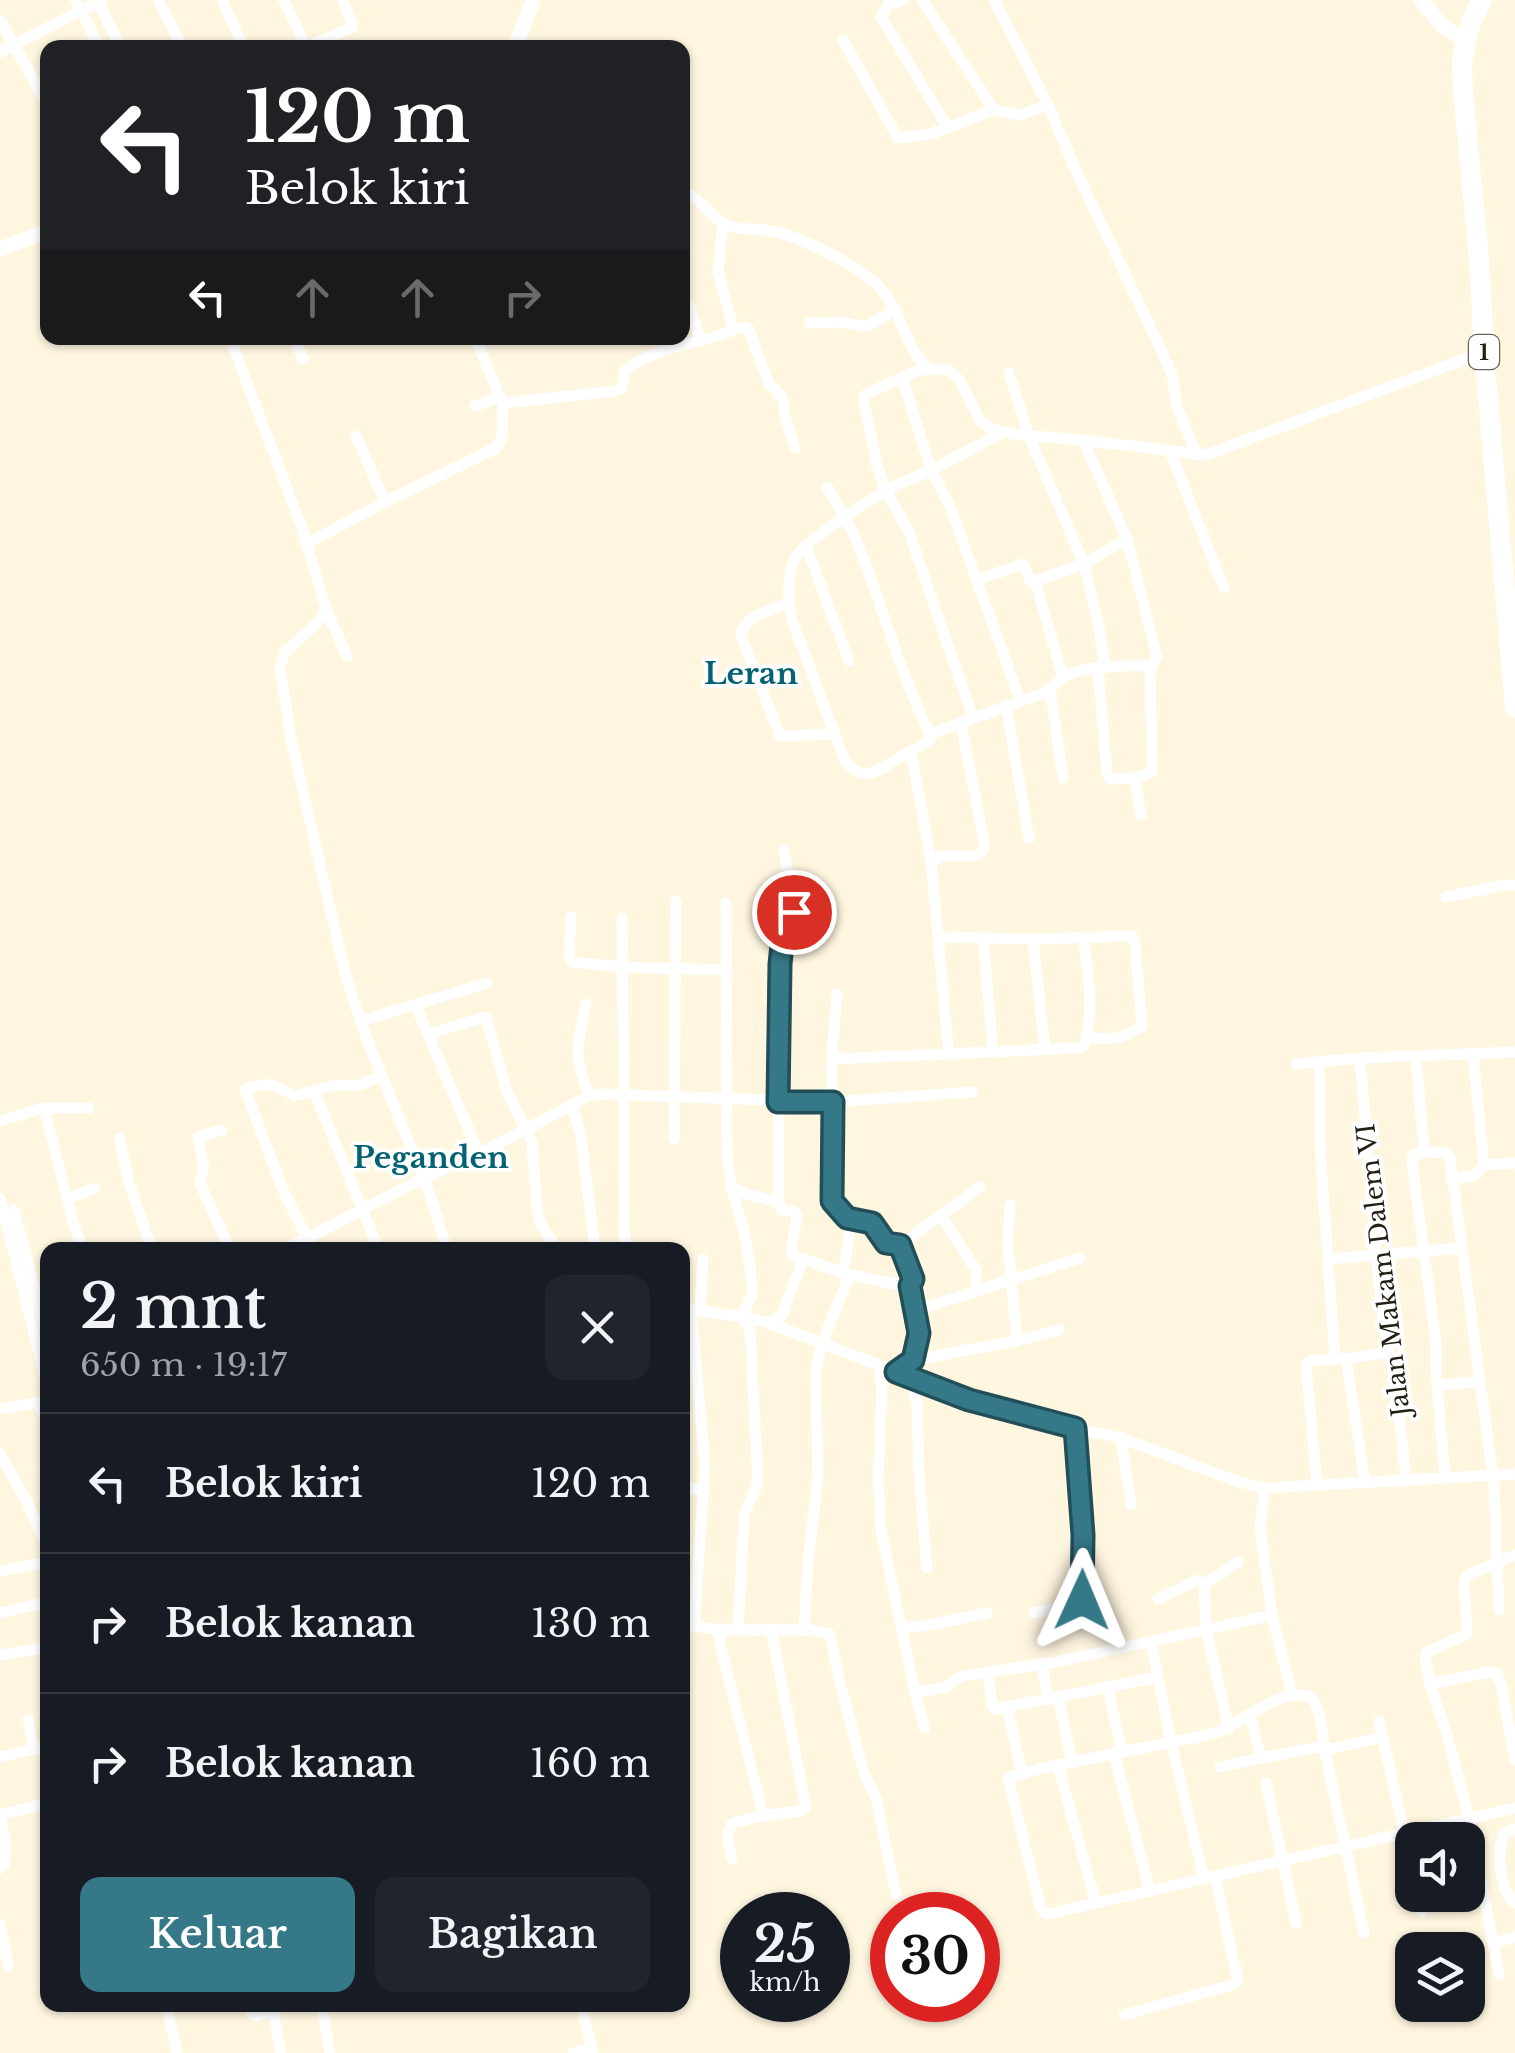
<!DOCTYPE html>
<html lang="id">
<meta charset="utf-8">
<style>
body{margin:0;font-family:"Libre Baskerville",serif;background:#20242c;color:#f1f3f6;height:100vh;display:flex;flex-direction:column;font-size:38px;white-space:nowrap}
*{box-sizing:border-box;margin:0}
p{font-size:32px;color:#9ea1a6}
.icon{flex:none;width:55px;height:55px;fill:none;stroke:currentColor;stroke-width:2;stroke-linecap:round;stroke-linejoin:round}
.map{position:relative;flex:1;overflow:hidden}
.details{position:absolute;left:40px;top:1242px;width:650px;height:770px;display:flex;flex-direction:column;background:#171b24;border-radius:20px;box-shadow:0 2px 8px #0004}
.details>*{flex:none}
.banner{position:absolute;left:40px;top:40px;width:650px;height:305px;border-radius:20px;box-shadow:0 2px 8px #0004;background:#202124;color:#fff;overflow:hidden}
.buttons{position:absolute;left:1395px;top:1822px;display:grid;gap:20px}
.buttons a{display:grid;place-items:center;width:90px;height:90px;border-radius:20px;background:#171b24;box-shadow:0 2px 8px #0004;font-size:50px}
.speed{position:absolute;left:720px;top:1892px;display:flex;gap:20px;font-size:50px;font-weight:700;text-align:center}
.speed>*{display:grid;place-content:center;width:130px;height:130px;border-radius:50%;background:#171b24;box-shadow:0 2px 8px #0004;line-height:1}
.speed small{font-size:25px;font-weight:400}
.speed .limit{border:15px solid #d22;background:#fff;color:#111}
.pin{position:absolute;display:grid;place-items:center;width:85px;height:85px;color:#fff;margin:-42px;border:5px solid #fff;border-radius:50%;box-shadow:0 2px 10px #0007}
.me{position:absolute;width:110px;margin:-55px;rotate:1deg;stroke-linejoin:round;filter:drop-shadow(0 0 8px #0008)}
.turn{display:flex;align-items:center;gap:35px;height:210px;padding:0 40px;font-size:45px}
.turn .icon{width:130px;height:130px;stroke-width:2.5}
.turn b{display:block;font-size:70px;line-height:85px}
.lanes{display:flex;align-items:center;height:95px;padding:0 40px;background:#0003;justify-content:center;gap:50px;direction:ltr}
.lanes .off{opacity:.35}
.round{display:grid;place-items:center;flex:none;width:105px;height:105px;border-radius:20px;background:#20242c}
.headline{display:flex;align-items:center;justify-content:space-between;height:170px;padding:0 40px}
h1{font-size:60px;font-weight:600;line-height:75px}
.button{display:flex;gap:20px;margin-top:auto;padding:20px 40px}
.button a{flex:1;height:115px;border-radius:20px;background:#357888;color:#fff;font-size:40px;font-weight:600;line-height:115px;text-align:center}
.button a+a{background:#20242c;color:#f1f3f6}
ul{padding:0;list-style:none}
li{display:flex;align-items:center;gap:30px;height:140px;padding:0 40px;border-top:2px solid #363941}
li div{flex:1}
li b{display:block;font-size:38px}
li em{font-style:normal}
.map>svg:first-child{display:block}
</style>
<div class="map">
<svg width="1515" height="2053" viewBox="0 0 1515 2053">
<rect width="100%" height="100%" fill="#fff6e0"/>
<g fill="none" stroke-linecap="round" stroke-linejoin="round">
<g stroke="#fff" stroke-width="11">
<path d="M76,0L100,48"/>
<path d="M158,0L183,48"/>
<path d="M222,0L244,48"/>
<path d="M284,0L307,48"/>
<path d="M903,0L888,5L881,17L948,128"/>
<path d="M922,0L994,110"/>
<path d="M994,0L1048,105L1078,175L1165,358L1172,375L1177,407L1197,455"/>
<path d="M98,2L121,48"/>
<path d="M0,20L48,106"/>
<path d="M843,40L898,138L931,134L994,110L1020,115L1048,105"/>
<path d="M306,47L353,27L343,0"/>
<path d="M0,52L102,0"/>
<path d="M682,191C701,197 708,216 725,224C738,231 757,228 771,231C800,236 862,267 881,289C903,313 904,347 928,368"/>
<path d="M690,307L700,340"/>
<path d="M809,323L843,322L859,326L869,325L895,309"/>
<path d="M733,328H747L749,330L769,384L780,395L784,403L785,417L795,448"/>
<path d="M230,338L301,525L326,609L319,621L285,652L280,667L291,739L343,964C362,1037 395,1106 423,1176C433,1200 439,1225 447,1250"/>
<path d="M294,338L303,359"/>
<path d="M475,338L503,403"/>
<path d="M1009,373L1029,436L1084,564L1099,627L1105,668"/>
<path d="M902,377L931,470C917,477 902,482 888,490C871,499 802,543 795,558C786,576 788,602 792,620L845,761C862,783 876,772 895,760C905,754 915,749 925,744L930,740V734L1041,694C1052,689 1058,680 1068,675C1088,665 1123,667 1144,665L1149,667L1150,671L1152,772L1135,778"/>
<path d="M475,406L501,397"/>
<path d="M1004,432L931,470L950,506L1020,700"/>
<path d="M356,436L385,502"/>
<path d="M1083,440L1127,539L1157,657L1150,669"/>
<path d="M1170,451L1224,588"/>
<path d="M827,487C840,510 854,531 863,557C885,616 902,677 930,734"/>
<path d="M306,544L385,502L496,448L502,437L503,403L615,391L622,388L625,371C654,346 697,345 731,331L733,327L718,272L723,224"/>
<path d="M806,546L849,661"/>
<path d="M977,580L1023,564L1031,582L1035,581L1084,564L1127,539"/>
<path d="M1035,581L1063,678"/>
<path d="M789,603C772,610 744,614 741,635L780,736L835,734"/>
<path d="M326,609L347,656"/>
<path d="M1098,669L1107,773L1110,779L1135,778L1141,815"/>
<path d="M1050,690L1063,778"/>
<path d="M1006,705L1029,838"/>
<path d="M973,718L909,532L886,491L877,465L863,398L868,393L919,370L947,369L959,379L980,420L991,429L1021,435L1083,440L1206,455L1484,352"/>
<path d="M911,751L931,861L949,1055"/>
<path d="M931,861C955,846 969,868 985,847L961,723"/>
<path d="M1446,897L1499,886L1515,885"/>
<path d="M726,903L727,1154L731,1186L744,1231L750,1266L752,1294L742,1317L750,1330L758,1480C755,1494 747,1503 744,1517L738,1630"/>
<path d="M571,917L569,956L572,962L621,967L727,970"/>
<path d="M622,918L625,1250"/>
<path d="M938,937L1033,939L1132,936L1135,943L1142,1026C1123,1040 1109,1040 1086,1037"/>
<path d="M983,937L993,1053"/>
<path d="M1033,939L1045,1050"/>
<path d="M837,994L831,1066L833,1201L847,1218L872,1223L886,1243L900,1245L980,1187"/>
<path d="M415,1004L428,1034"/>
<path d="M586,1004C577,1045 573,1055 589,1096"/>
<path d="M361,1021L487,983"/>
<path d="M1416,1056L1424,1152"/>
<path d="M1360,1058L1376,1255L1386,1343L1395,1373L1406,1481"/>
<path d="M833,1059L1077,1048L1084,1046C1095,1012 1088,972 1083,937"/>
<path d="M1319,1063L1321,1162L1334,1345L1335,1359H1346L1365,1482"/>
<path d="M1296,1064L1360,1058L1515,1052"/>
<path d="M314,1091L379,1250"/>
<path d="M572,1105L581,1136L595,1250"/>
<path d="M44,1108L73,1222L83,1250"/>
<path d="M0,1121L44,1108H89"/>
<path d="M222,1130L198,1137L204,1167L200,1183L230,1250"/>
<path d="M119,1138L129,1182L152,1250"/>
<path d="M674,1139L676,901"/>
<path d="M479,1154L428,1034L486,1017L506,1089L532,1143L537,1209L541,1224L557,1250"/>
<path d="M1484,1165L1515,1163"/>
<path d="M1451,1179L1474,1176L1484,1165L1473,1054"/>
<path d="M731,1186C746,1197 764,1196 780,1204L781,1210L794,1211L797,1215L791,1253L794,1257L803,1259L782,1315L769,1323"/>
<path d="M0,1199L46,1381L45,1402"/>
<path d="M67,1199L95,1188"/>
<path d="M778,1203L780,963L784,926L794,912L784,850"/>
<path d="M1010,1205L1008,1246L1017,1341L1059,1330"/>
<path d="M14,1210L48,1340"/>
<path d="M941,1215L976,1270V1290"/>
<path d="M284,1250L424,1178L479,1154L589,1096L600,1094L833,1102L973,1092"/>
<path d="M313,1250L283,1190L245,1089C268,1082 274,1083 294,1096L331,1086L360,1085L381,1076"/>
<path d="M803,1259L843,1273L908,1287L913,1284V1279L900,1245"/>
<path d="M1327,1259L1460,1248"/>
<path d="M843,1273L852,1220"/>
<path d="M682,1308L750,1318L769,1323L969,1400L1075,1428L1121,1438L1239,1482L1264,1488L1515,1474"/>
<path d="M691,1309L705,1466L694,1627"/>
<path d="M700,1311L703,1259"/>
<path d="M914,1311L1080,1258"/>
<path d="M1346,1359L1389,1352"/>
<path d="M913,1360L1017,1341"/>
<path d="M879,1365L882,1392L878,1478L881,1530L915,1693L925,1728"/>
<path d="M896,1372L913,1360L919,1339L910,1286"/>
<path d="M910,1377L917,1404L919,1474L927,1568"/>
<path d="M1437,1385L1479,1382"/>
<path d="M38,1403L48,1424"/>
<path d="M0,1409L48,1401"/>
<path d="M1121,1438L1131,1505"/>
<path d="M0,1454L27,1502L48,1548"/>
<path d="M45,1469L48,1467"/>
<path d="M1445,1478L1436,1372V1342L1412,1163L1413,1155L1424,1152L1446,1153L1450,1158L1494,1485L1499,1610"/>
<path d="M1317,1485L1306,1366L1310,1361L1335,1359"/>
<path d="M682,1488L704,1489"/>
<path d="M0,1571L48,1562"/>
<path d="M1204,1585L1206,1629L1229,1729"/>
<path d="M1158,1599L1195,1581L1199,1580L1204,1585L1238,1562"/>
<path d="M0,1613L48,1602"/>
<path d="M1034,1613L1072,1605L1083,1599V1535L1075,1428"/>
<path d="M1272,1615L1292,1695"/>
<path d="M682,1624L719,1630H809L830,1634L839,1679L864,1773L876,1798L896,1895"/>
<path d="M902,1628L930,1625L987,1613"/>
<path d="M719,1630L720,1644L762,1810L761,1816L733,1823C724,1834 729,1846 732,1859"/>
<path d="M804,1630L808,1561L818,1478L816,1369L822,1343L850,1274"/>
<path d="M1151,1642L1171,1742L1204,1879"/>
<path d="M0,1655L48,1647"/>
<path d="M1042,1665L1048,1699"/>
<path d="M988,1673L992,1706L995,1709L1058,1697L1072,1763"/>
<path d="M1430,1684L1489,1672L1497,1673L1502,1689L1515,1760"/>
<path d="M1108,1688L1122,1752"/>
<path d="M915,1693L947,1687L954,1680L964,1676L1056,1662L1272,1615L1260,1528L1264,1488"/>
<path d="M1058,1697L1158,1677"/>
<path d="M1007,1707L1022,1773"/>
<path d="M1250,1716L1261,1758L1324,1746"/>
<path d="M28,1720L33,1749"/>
<path d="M1379,1721L1412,1867"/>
<path d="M1325,1750L1383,1737"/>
<path d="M1114,1754L1150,1891"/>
<path d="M0,1757L48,1746"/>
<path d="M1058,1766L1096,1903"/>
<path d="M1220,1767L1261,1758"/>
<path d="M1266,1783L1296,1923"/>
<path d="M0,1814L6,1844L4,1865L0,1868"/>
<path d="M0,1815L48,1803"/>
<path d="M761,1816L800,1811L806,1808L771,1629"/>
<path d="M1515,1829L1505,1832C1496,1850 1499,1890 1515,1903"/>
<path d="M1419,1895L1422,1912"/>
<path d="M0,1924L8,1966"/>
<path d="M1364,1933C1351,1874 1339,1815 1326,1757C1322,1738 1323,1712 1311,1697C1279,1686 1243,1724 1212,1734L1039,1769L1008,1778L1040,1905L1042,1910L1048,1914L1515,1808"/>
<path d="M1495,1942L1515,1937"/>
<path d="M1499,1974L1469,1818L1446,1731L1430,1684L1425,1656L1427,1652L1467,1634L1464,1584L1466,1576L1515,1555"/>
<path d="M163,2005L168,2012L177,2053"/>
<path d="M250,2005L252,2014L256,2016L286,2005"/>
<path d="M322,2005L330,2053"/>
<path d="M581,2005L593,2053"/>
<path d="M273,2010L281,2053"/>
<path d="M1124,2015L1232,1985L1238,1981L1215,1876"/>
<path d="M573,2053L591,2048"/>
</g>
<g stroke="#fff" stroke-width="15">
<path d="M1421,0L1441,24L1466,42"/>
<path d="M515,48L533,0"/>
<path d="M0,249L48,231"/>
</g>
<path stroke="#fff" stroke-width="20" d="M1482,0L1472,20L1466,42L1462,62L1463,91L1479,259L1484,352L1515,708"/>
</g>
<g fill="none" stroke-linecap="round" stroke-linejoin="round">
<defs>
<path id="route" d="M794,912L784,926L780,964L778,1102H833L832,1201L847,1218L872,1223L886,1243L900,1245L913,1279L910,1286L919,1333L913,1360L896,1372L969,1400L1075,1428L1083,1535L1082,1600"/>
</defs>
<use href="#route" stroke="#224e58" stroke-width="25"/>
<use href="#route" stroke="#357888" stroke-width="18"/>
</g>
<g text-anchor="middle" stroke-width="8" stroke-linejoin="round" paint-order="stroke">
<rect fill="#fff" stroke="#66635c" stroke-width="2.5" x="1469" y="335" width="30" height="34" rx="8"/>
<g font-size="22" font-weight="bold" fill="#242016">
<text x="1484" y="360">1</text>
</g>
<g font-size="25" fill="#242016" stroke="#fff">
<text transform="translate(1383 1270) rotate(-97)" y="9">Jalan Makam Dalem VI</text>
</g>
<g font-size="30" font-weight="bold" fill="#046274" stroke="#fff">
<text x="751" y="684">Leran</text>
<text x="431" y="1168">Peganden</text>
</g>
</g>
</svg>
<div class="buttons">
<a><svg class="icon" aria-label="sound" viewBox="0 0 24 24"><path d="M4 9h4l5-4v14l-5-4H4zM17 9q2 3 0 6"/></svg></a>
<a><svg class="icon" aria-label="layers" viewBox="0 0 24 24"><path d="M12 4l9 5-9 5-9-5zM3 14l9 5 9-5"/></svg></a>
</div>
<div class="speed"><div>25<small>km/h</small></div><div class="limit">30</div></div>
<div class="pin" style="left:794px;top:912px;background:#d93025"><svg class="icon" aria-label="arrive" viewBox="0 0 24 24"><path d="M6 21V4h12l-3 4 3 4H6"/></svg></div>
<svg class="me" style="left:1082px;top:1600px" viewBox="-20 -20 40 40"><path d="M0-17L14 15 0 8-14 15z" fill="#357888" stroke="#fff" stroke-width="4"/></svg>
<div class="banner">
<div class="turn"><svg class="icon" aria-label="left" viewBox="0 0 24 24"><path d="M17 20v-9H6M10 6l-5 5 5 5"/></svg><div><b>120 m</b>Belok kiri</div></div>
<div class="lanes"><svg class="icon" aria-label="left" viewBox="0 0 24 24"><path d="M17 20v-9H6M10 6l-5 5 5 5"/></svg><svg class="icon off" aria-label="ahead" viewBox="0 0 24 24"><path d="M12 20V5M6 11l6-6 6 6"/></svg><svg class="icon off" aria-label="ahead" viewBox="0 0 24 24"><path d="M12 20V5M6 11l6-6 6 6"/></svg><svg class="icon off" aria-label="right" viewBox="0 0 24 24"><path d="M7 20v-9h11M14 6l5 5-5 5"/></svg></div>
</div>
<section class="details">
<div class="headline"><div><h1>2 mnt</h1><p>650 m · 19:17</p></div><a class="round"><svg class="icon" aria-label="close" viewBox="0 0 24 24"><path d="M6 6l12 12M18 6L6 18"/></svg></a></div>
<ul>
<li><svg class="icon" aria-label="left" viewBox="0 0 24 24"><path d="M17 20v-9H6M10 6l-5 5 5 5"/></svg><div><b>Belok kiri</b></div><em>120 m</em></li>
<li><svg class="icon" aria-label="right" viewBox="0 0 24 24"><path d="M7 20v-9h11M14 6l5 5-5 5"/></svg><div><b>Belok kanan</b></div><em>130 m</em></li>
<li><svg class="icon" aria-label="right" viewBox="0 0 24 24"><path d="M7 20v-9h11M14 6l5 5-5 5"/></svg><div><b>Belok kanan</b></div><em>160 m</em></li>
</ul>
<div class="button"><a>Keluar</a><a>Bagikan</a></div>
</section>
</div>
